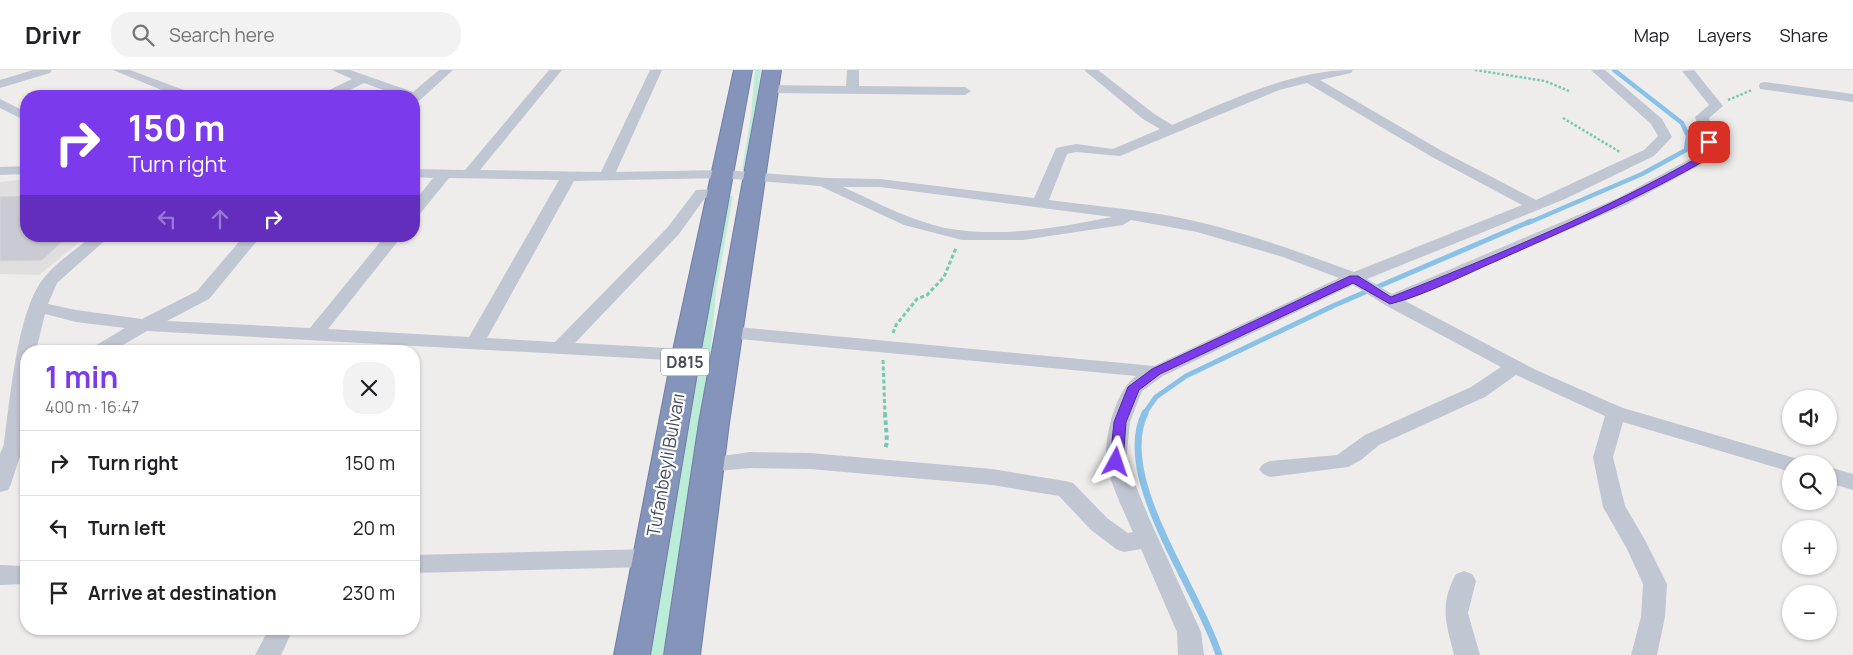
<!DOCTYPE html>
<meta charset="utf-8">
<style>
body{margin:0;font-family:Manrope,sans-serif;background:#f2f2f2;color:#202124;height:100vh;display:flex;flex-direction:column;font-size:19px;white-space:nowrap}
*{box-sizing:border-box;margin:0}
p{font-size:16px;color:#757577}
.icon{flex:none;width:28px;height:28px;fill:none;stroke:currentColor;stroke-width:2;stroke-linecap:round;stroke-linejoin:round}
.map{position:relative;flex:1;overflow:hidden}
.side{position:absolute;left:20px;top:275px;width:400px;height:290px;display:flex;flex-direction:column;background:#fff;border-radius:20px;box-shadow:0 1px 4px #0004}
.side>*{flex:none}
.top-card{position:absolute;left:20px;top:20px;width:400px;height:152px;border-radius:20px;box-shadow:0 1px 4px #0004;background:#7c3aed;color:#fff;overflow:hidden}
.buttons{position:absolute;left:1782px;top:320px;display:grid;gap:10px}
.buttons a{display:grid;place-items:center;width:55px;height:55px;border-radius:50%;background:#fff;box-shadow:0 1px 4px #0004;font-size:25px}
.pin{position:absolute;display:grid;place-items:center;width:42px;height:42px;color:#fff;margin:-21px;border-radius:10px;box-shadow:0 2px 8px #0006}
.me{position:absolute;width:55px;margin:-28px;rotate:5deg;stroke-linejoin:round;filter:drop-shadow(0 0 4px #0008)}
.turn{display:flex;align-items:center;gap:18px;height:105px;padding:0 25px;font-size:22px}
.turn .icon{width:65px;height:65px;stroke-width:2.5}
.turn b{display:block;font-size:35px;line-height:42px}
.lanes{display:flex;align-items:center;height:48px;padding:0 25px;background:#0003;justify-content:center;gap:25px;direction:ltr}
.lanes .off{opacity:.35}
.round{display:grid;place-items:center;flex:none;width:52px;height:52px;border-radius:20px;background:#f2f2f2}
.headline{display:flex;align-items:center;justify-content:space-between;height:85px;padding:0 25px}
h1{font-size:30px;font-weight:700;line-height:38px;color:#7c3aed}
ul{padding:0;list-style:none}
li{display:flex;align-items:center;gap:15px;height:65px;padding:0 25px;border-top:1px solid #e0e0e0}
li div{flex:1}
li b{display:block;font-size:19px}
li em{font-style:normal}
header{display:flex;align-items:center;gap:30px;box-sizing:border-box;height:70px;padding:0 25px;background:#fff;border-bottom:1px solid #e0e0e0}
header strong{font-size:24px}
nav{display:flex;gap:28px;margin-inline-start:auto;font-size:18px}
.search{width:350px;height:45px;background:#f2f2f2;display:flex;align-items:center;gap:12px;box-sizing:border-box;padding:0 18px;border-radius:20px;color:#757577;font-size:19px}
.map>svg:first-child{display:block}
</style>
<header>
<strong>Drivr</strong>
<div class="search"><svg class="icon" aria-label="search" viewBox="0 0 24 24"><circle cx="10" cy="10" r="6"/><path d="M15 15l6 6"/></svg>Search here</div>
<nav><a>Map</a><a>Layers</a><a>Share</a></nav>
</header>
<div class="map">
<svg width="1853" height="585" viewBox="0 0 1853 585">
<rect width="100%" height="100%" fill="#efedec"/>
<path fill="#e0dede" d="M26,109V166H87L39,205L0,204V112Z"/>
<g fill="#bbecd8">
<path d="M755,0H761L745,100H742L751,46Z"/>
<path d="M730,126H733L716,222L710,290L663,585H648L698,293Z"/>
</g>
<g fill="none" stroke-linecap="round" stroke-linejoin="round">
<path stroke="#8ac1e8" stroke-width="4.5" d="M1528,153L1642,104L1686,80L1688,66L1682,53L1614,0"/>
<path stroke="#8ac1e8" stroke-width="5" d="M1144,344L1156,327L1186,306L1335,235L1531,151"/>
<path stroke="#8ac1e8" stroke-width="7" d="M1145,343C1113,408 1199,520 1219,585"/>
</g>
<path fill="#cacad2" stroke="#d1d1d8" d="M26,126V166H68L42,190L0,191V127Z"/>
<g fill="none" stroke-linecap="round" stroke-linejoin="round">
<defs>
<g id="highway">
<path d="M734,0H752L700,285L650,585H614L672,285Z"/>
<path d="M763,0H781L729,353L700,585H664L699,353Z"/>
</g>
</defs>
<use href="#highway" stroke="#717fa6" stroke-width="2"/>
<g stroke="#75c9b0" stroke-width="2.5" stroke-dasharray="2.5 2" stroke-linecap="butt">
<path d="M1475,0L1545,11L1569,21"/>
<path d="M1728,30L1752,20"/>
<path d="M1563,48L1620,82"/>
</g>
<g stroke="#75c9b0" stroke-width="3" stroke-dasharray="4 2.5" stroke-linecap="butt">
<path d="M893,263L896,255L917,229L927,225L944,207L956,178"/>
<path d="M883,290L885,344"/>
</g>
<path stroke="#75c9b0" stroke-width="4" stroke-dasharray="4.5 3" stroke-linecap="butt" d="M885,343L887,372L885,380"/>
<g fill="#c0c6d2" fill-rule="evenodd">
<path d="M33,0H52L50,3L0,18V10Z"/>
<path d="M113,0H130L192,23L194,26H176Z"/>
<path d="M332,0H350L413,22L439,0H453L419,31L414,32V26H400L364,13L338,26H322L323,23L352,9Z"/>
<path d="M549,0H562L480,100L601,102L650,0H662L616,102L723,100L828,108L880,109L1034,128L1056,78L1076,74L1113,79L1160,59L1143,49L1084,0H1098L1153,43L1172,55C1230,31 1290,0 1353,0L1351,3L1320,10L1442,81L1536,130L1644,80L1658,66L1651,54L1591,0H1605L1662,49L1672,67L1654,86L1565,129L1367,209L1392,224L1618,128L1701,83L1702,71L1695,47L1709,35L1682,1L1694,0L1723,36L1709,48L1716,71L1713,88L1628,134L1405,231L1536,300L1623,338L1798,389L1801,394H1791V402L1623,352L1613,387L1625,436L1645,470L1667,514L1665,547L1657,585H1631L1641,547L1643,514L1627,479L1603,437L1593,387L1605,346L1516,305L1485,327L1379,375L1361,390L1348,397L1270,407L1263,404L1259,399L1263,394L1270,391L1337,385L1365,365L1471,317L1501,297L1385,235L1353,215L1163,306L1142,321L1130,352L1126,392L1149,448L1201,562L1204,585H1178L1177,562L1141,479L1124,482L1116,479L1091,460L1059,426L992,415L810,399L750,398L708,402L701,399L698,394L701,389L750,382L810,383L992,399L1065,411L1073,413L1107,448L1128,463L1133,462C1127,449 1106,403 1106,390C1105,365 1115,321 1136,306L728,268L722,266L719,262L722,258L728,256L1154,296L1339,208L1283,187L1197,162L1131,150L1123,155L1023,170H962L904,155L820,116L723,108L574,111L487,268L555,272L667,158L696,120L719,119L727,124L724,127L705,128L679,164L575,273L686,279L693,281L695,285L693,289L686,291L147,261L113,281H91L93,277L125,258L76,252L45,244L36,281H26V358L24,374L11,414L8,420L0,422V384L4,374C10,331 17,242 43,209C55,193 77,179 92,166H110L57,213L48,234L76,240L142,249L197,221L244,166H261L209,229L167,251L310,258L385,166H402L328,259L469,267L559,110L449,108L419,145L414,147V132L433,108L414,107V99L465,100ZM1307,13L1432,87L1522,135L1354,202C1291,179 1226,155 1159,144C1123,138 1086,135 1049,130L1067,84L1076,82L1120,86L1279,20ZM843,117H880L1112,147C1057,158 1000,168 945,158C909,150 876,132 843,117Z"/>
<path d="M847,0H859V16L965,17L971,21L965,25L769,23L763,19L769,15L846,16Z"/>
<path d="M1765,12L1853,24V32L1760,19L1759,16L1760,13Z"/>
<path d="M0,29L26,42V51L0,38Z"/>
<path d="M26,96V104L0,105V97Z"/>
<path d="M1829,397L1853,404V420L1829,413Z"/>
<path d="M649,479L657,481L660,488L657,495L649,497L414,503V485Z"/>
<path d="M0,495L26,496V514L0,515Z"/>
<path d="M1464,501L1472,504L1476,511L1468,543L1480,585H1454C1446,552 1439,536 1456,504Z"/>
<path d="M269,559H293L281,585H255Z"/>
</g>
<use href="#highway" fill="#8594ba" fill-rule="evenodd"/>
</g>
<path fill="#7c3aed" stroke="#51269a" d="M1706,70L1714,72L1711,87C1644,126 1574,156 1503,188C1468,203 1426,225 1390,234L1353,213L1160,304L1139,320L1126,352L1123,392L1116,396L1110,392L1114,352L1128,317L1152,299L1350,206H1358L1391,227C1497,185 1605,141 1704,84Z"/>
<g text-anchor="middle" stroke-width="4.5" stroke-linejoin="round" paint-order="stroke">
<rect fill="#fff" stroke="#7e828b" stroke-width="1" x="661" y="278.5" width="48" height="27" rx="4"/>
<g font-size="16" font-weight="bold" fill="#464c59">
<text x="685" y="298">D815</text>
</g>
<g font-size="18" fill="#464c59" stroke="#fff">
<text transform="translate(666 395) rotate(-80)" y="6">Tufanbeyli Bulvarı</text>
</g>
</g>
</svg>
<div class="buttons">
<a><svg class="icon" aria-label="sound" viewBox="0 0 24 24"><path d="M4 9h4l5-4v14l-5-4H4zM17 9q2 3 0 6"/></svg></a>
<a><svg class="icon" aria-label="search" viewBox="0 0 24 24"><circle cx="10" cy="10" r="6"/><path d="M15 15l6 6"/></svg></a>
<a>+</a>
<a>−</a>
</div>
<div class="pin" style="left:1709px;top:72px;background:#d93025"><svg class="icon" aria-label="arrive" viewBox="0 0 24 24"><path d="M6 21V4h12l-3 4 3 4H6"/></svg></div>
<svg class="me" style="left:1116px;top:392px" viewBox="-20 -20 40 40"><path d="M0-17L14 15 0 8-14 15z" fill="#7c3aed" stroke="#fff" stroke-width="4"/></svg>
<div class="top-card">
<div class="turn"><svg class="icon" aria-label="right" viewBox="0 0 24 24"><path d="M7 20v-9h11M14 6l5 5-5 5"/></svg><div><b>150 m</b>Turn right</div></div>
<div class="lanes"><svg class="icon off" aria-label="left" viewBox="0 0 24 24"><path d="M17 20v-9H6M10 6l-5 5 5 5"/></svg><svg class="icon off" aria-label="ahead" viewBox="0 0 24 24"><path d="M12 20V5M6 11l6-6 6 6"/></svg><svg class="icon" aria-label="right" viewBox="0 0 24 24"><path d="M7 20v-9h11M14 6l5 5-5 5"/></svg></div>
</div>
<section class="side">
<div class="headline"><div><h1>1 min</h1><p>400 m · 16:47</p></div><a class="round"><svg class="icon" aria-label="close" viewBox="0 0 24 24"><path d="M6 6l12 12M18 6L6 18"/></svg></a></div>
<ul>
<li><svg class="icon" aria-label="right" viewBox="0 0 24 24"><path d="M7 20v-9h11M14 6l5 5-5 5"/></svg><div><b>Turn right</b></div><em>150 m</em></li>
<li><svg class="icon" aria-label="left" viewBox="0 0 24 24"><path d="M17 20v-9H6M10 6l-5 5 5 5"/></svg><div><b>Turn left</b></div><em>20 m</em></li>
<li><svg class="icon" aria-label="arrive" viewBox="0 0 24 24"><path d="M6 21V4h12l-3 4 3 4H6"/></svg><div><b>Arrive at destination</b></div><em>230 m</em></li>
</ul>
</section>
</div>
